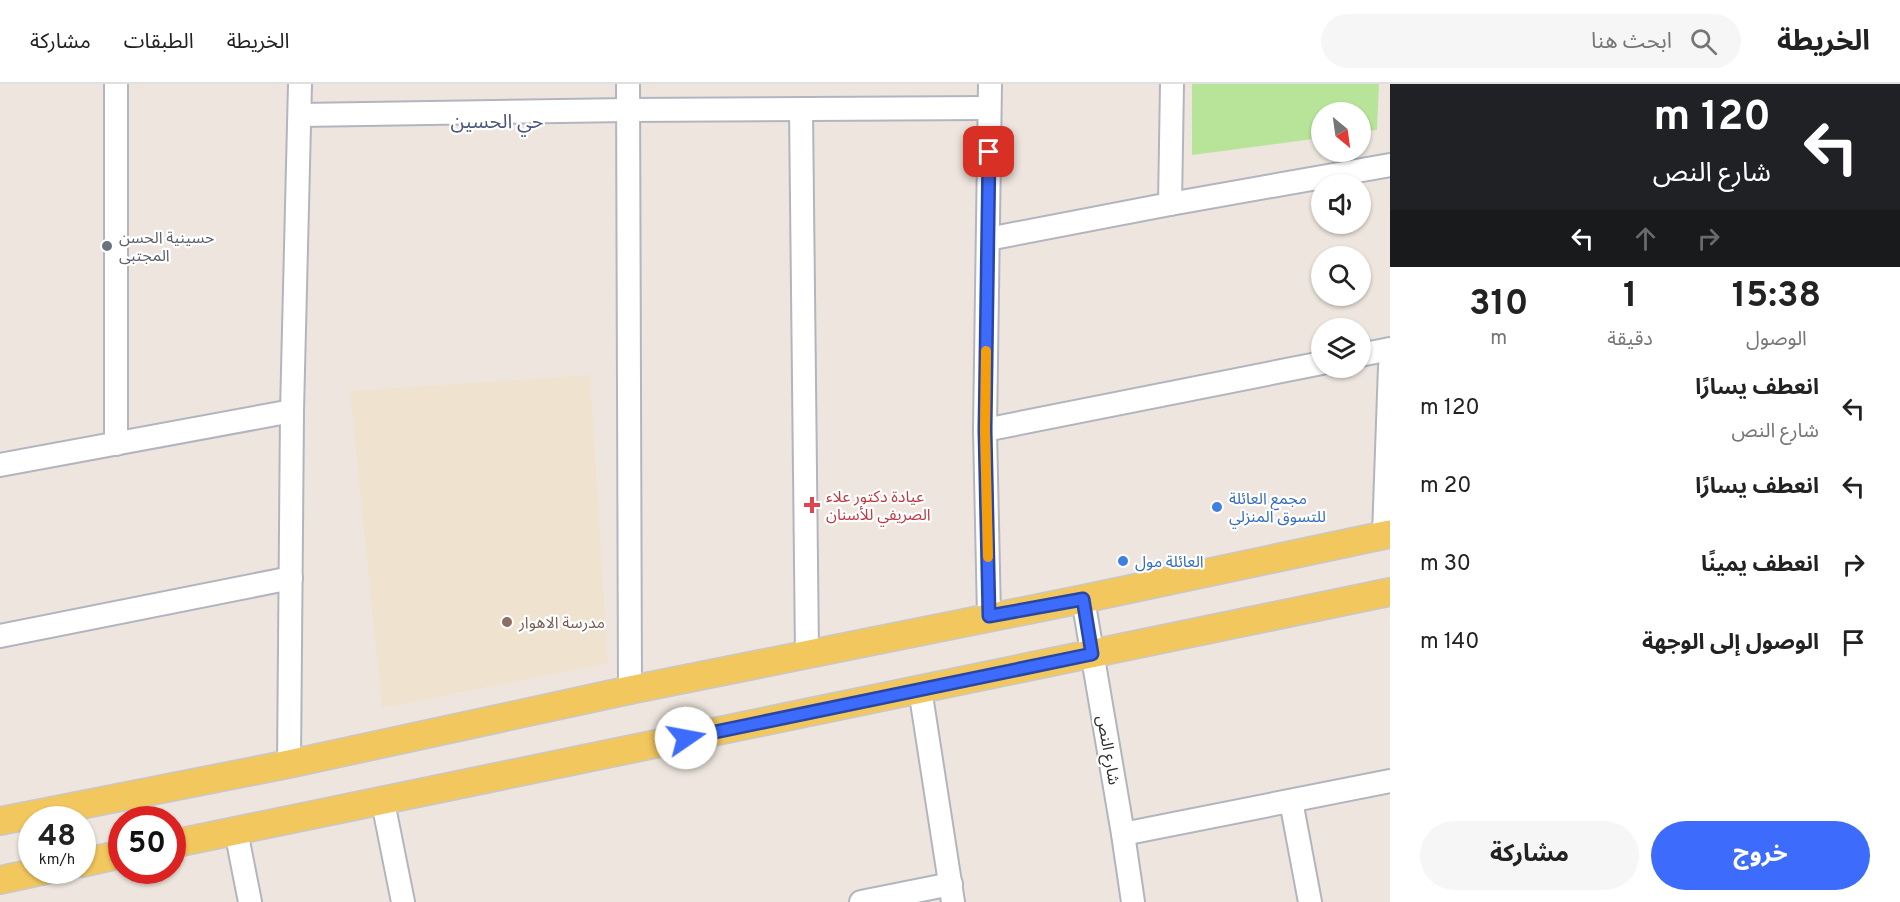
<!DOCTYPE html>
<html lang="ar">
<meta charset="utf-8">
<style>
body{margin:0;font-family:Overpass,"Noto Sans Arabic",sans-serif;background:#f6f6f6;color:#222;direction:rtl;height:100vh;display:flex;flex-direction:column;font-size:22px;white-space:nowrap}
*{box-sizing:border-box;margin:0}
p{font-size:20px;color:#767676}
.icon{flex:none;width:33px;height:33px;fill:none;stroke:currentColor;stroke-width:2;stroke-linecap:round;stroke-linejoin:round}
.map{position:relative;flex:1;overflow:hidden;direction:ltr}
.details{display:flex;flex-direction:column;background:#fff;width:510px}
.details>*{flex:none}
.banner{background:#202124;color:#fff;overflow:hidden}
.needle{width:39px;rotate:151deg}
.buttons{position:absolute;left:1311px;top:18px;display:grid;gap:12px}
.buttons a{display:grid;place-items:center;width:60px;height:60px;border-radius:50%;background:#fff;box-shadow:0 2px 4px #0004;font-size:30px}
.speed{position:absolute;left:18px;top:722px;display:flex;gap:12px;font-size:30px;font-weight:700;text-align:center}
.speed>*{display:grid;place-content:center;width:78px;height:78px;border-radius:50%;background:#fff;box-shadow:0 2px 4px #0004;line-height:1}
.speed small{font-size:15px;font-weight:400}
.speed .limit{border:9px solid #d22;background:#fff;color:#111}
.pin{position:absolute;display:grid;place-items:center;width:51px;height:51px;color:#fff;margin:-26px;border-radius:12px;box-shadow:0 3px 9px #0006}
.me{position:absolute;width:66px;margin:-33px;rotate:78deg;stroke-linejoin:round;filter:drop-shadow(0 0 4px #0008)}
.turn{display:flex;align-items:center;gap:21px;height:126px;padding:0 30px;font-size:27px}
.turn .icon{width:78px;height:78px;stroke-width:2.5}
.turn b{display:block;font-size:42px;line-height:51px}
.lanes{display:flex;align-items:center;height:57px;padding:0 30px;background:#0003;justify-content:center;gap:30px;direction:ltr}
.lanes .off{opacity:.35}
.eta{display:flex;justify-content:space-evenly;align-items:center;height:102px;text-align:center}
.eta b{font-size:36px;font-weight:700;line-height:42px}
.primary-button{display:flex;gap:12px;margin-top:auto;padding:12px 30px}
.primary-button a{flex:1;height:69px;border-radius:36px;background:#3d6cfc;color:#fff;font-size:24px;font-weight:700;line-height:69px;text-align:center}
.primary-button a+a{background:#f6f6f6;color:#222}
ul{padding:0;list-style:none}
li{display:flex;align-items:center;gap:18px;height:78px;padding:0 30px}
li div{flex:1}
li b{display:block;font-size:22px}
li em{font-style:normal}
header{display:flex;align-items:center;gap:36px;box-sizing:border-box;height:84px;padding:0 30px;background:#fff;border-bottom:2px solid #e0e0e0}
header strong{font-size:28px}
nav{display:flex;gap:33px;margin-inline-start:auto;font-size:21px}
.search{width:420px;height:54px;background:#f6f6f6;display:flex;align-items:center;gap:15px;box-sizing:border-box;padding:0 21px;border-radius:33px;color:#767676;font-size:22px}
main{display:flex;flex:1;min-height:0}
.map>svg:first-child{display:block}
</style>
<header>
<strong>الخريطة</strong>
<div class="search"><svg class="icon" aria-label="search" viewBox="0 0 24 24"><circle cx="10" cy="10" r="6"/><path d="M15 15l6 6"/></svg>ابحث هنا</div>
<nav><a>الخريطة</a><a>الطبقات</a><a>مشاركة</a></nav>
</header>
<main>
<section class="details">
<div class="banner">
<div class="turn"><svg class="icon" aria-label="left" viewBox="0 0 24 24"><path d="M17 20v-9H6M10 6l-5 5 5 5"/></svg><div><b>120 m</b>شارع النص</div></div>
<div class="lanes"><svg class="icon" aria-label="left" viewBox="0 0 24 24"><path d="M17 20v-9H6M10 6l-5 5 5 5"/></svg><svg class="icon off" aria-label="ahead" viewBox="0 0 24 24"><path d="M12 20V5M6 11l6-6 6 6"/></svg><svg class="icon off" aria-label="right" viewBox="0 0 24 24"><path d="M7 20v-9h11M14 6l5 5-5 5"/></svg></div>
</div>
<div class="eta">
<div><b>15:38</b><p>الوصول</p></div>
<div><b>1</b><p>دقيقة</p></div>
<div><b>310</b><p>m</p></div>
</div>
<ul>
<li><svg class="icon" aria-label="left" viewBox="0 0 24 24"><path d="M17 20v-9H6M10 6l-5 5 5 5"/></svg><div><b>انعطف يسارًا</b><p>شارع النص</p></div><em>120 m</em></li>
<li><svg class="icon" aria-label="left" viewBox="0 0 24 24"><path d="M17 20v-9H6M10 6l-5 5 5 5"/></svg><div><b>انعطف يسارًا</b></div><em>20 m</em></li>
<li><svg class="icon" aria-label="right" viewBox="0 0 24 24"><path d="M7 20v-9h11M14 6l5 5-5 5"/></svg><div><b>انعطف يمينًا</b></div><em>30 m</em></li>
<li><svg class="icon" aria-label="arrive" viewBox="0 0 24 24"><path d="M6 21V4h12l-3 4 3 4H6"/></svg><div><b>الوصول إلى الوجهة</b></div><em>140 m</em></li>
</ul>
<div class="primary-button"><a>خروج</a><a>مشاركة</a></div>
</section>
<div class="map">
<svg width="1390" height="818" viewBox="0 0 1390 818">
<rect width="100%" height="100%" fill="#eee6de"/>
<path fill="#efe2ce" d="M590,291L608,579L382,624L350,307Z"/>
<path fill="#b8e49a" d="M1192,0H1379L1377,46L1361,48L1360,28H1322L1321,54L1192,71Z"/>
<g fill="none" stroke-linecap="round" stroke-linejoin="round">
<defs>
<g id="minor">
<path d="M628,0L630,606"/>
<path d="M801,26L807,569"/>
<path d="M300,31L628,26L989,24"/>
<path d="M1170,120L1172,0"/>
<path d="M988,155L1170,120L1390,81"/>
<path d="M1360,271L1390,265"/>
<path d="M985,346L1322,279"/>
<path d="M116,360V0"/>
<path d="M0,381L292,327"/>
<path d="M1384,451L1390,282"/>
<path d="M1083,515L1123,750L1133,818"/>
<path d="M989,532L985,346L990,0"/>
<path d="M0,552L291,494"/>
<path d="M920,605L953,818"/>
<path d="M289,680L292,327L300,0"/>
<path d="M1291,717L1310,818"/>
<path d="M383,718L403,818"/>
<path d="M236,747L250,818"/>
<path d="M1123,750L1390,697"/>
<path d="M861,818L951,800"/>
</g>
<g id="major">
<path d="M0,737L289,680L630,606L1083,515L1390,450"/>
<path d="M172,760L1390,508"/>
<path d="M82,779L122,770"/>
<path d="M0,796L46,786"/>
</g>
</defs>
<use href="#minor" stroke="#b2b5bf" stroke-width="26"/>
<use href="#major" stroke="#c8c8c8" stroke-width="30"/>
<use href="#minor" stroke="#fff" stroke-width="22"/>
<use href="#major" stroke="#f2c75e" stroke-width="27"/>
</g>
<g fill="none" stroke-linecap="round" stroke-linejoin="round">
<defs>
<path id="route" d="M686,654L1092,570L1083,515L989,532L985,346L989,68"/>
</defs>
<use href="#route" stroke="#2846a4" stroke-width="15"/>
<use href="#route" stroke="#3d6cfc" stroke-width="10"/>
<path stroke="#f59e0b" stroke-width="10" d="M986,267L985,346L988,473"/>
</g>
<circle fill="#6b7280" stroke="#fff" stroke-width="2" cx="107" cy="162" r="6"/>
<path fill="#e0444e" stroke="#fff" stroke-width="2" d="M809 412h6v6h6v6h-6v6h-6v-6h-6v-6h6z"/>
<g fill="#3f7fe0" stroke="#fff" stroke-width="2">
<circle cx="1217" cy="423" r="6"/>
<circle cx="1123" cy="477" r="6"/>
</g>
<circle fill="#8d6e63" stroke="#fff" stroke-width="2" cx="507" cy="538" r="6"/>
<g text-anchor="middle" stroke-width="4.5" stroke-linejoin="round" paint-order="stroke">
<g font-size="16" fill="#5b616d" stroke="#fff" text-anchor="start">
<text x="119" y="159">حسينية الحسن<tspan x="119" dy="18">المجتبى</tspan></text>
</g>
<g font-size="16" fill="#be3a42" stroke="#fff" text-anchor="start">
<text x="826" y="418">عيادة دكتور علاء<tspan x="826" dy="18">الصريفي للأسنان</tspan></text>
</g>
<g font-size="16" fill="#366cbe" stroke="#fff" text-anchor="start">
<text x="1229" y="420">مجمع العائلة<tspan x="1229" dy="18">للتسوق المنزلي</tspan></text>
<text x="1135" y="483">العائلة مول</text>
</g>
<g font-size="16" fill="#785e54" stroke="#fff" text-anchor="start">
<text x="519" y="544">مدرسة الاهوار</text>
</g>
<g font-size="16" fill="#2c2c2c" stroke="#fff">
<text transform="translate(1109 666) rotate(80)" y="6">شارع النص</text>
</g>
<g font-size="20" fill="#4b577d" stroke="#fff">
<text x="497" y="44">حي الحسين</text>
</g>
</g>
</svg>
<div class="buttons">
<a><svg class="needle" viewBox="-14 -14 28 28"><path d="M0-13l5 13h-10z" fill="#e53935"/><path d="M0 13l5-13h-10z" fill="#767676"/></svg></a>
<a><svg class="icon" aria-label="sound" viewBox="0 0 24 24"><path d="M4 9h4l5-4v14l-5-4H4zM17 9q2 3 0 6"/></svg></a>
<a><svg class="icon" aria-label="search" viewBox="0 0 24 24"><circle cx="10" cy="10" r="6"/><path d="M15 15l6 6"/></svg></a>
<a><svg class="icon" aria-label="layers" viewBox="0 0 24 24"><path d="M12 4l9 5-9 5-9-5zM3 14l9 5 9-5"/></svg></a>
</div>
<div class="speed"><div>48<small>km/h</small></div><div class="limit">50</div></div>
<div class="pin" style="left:989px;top:68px;background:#d93025"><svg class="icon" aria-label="arrive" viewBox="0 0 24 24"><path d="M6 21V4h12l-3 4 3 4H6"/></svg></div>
<svg class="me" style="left:686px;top:654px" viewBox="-20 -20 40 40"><circle r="19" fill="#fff"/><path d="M0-13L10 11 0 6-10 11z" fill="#3d6cfc"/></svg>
</div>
</main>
